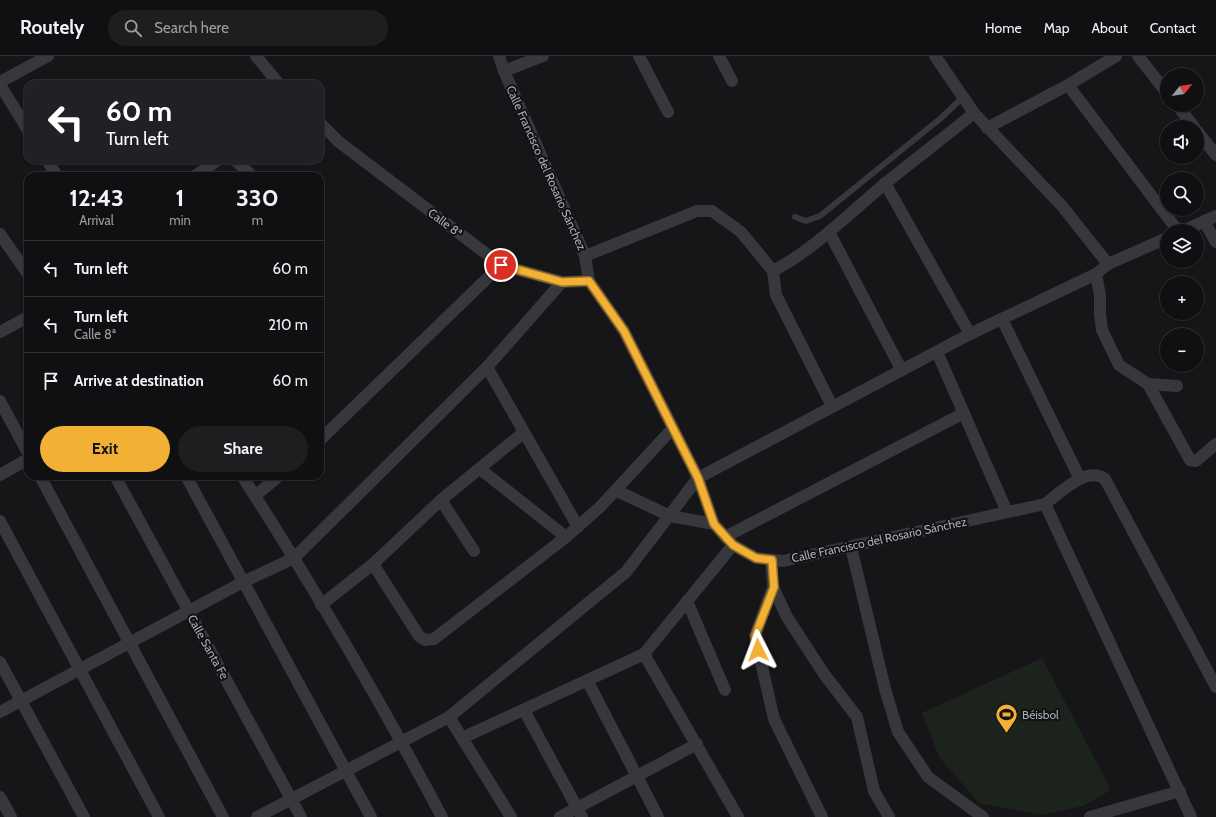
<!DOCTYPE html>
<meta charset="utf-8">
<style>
body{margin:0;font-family:Cabin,sans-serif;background:#1e1e20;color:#f1f3f6;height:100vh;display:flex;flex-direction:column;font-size:15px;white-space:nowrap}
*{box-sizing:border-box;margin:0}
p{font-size:13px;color:#9c9d9f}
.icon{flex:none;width:22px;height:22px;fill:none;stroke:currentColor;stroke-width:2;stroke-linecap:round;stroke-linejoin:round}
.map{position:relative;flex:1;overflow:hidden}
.drawer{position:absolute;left:24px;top:116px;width:300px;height:308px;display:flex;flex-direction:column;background:#101012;border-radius:12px;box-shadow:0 1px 3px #0004,0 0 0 1px #303032}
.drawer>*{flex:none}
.banner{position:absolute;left:24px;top:24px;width:300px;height:84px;border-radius:12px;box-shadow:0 1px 3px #0004,0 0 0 1px #303032;background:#202124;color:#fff;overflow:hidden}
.needle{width:26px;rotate:60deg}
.fabs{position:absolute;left:1160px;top:12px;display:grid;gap:8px}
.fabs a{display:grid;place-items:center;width:44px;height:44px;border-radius:50%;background:#101012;box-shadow:0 1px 3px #0004,0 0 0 1px #303032;font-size:20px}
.pin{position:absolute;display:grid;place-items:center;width:34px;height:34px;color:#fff;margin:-17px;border:2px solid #fff;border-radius:50%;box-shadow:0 1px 4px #0007}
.me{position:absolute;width:44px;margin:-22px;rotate:357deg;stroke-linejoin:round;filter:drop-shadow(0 0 3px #0008)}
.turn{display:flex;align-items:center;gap:14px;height:84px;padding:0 16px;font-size:18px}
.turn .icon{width:52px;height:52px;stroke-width:2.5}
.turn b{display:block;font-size:28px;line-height:34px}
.eta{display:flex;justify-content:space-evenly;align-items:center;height:68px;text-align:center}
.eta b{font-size:24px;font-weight:700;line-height:28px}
.button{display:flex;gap:8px;margin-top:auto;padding:8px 16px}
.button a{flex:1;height:46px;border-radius:24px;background:#f2b134;color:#111;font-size:16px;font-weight:700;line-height:46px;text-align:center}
.button a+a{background:#1e1e20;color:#f1f3f6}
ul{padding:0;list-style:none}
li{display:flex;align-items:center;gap:12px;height:56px;padding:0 16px;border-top:1px solid #303032}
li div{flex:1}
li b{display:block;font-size:15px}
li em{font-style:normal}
header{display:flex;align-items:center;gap:24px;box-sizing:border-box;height:56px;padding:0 20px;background:#101012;border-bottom:1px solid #303032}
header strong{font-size:19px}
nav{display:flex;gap:22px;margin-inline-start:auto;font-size:14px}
.search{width:280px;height:36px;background:#1e1e20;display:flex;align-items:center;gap:10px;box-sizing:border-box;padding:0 14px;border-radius:22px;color:#9c9d9f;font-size:15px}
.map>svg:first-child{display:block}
</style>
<header>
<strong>Routely</strong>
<div class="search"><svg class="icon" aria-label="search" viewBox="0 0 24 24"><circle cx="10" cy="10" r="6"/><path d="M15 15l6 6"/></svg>Search here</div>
<nav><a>Home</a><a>Map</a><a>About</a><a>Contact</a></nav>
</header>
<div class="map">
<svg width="1216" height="761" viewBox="0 0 1216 761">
<rect width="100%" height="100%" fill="#161618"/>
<path fill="#1c231d" d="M1042,602L1111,734L1083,750L1041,759L979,747L939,701L922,657Z"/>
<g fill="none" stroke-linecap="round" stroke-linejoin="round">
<path stroke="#37383d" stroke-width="6" d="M795,161L806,165L820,160L941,62L962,42"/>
<g stroke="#37383d" stroke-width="12">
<path d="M256,0L279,28"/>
<path d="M499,0L504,15L585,200L589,225L624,275L698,422L714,468L733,489L756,502L783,505L1045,448"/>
<path d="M639,0L668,56"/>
<path d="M719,0L732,25"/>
<path d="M935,0L974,57L1062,150L1108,208"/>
<path d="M1138,0L1167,37"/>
<path d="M504,15L543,0"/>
<path d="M0,26L48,0"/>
<path d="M0,29L28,74"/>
<path d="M1068,29L1178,175"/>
<path d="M1177,49L1194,71"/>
<path d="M320,67L339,86L501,209L562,226L589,225"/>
<path d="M987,72L1068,29L1116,0"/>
<path d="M1197,75L1216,99"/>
<path d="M47,104L57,120"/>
<path d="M235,104L252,120"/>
<path d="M195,120L218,104"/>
<path d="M885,127L970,278"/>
<path d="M1204,165L1216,186"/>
<path d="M1183,175L1216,160"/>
<path d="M829,176L901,313"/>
<path d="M0,178L28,218"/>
<path d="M585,200L697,155H712L741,176L773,215C815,193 849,157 886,127C915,103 945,81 974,57"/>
<path d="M773,215L776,239L832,350"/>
<path d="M1096,218L1100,239V258L1102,274L1119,309L1148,328L1177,330"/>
<path d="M1002,263L1080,423"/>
<path d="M0,276L28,261"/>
<path d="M937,296L1007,456"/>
<path d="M487,311L578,471"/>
<path d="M1148,328L1190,404L1196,405L1216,388"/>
<path d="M0,345L28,397"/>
<path d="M320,384L501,209"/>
<path d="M480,413L566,481"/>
<path d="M0,419L28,403"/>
<path d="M40,420L223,761"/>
<path d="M115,420L301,761"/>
<path d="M186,420L371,761"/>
<path d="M242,420C314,531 380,645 442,761"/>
<path d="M617,435L670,460L714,468"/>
<path d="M255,440L279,420"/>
<path d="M441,444L474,495"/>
<path d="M0,465L159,761"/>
<path d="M725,481L964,357"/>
<path d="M851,491L885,633L898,676L928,721L983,761"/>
<path d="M771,504L773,531L787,561L824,618L857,661L874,735L889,761"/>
<path d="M373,508L419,580L425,584L434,583L566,481L600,451L673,372"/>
<path d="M773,531L755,580L774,663L822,761"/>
<path d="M687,545L725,634"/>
<path d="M321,549L373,508L441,444L523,377"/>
<path d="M644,598L738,761"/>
<path d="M0,606L84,761"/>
<path d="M587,624L658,761"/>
<path d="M524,654L582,761"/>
<path d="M0,656L243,526L294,502L487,311L562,226"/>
<path d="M449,661L626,516L698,422L970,278L1096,218L1108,208L1167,182"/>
<path d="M462,682L644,598L733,489"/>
<path d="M0,741L11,761"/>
<path d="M257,761L449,661L511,761"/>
<path d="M560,761L697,688"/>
<path d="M1090,761L1180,735"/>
<path d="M1191,761L1045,448C1060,437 1087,409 1105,423L1216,631"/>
</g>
</g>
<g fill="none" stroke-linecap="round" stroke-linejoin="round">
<defs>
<path id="route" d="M501,209L562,226L589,225L624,275L698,422L714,468L733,489L756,502L772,504L774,531L755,580L758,594"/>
</defs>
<use href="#route" stroke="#9d7322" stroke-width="10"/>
<use href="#route" stroke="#f2b134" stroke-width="7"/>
</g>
<defs>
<symbol id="stadium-pin" viewBox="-11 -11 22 30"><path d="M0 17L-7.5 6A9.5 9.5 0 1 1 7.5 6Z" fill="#f2b134" stroke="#111113"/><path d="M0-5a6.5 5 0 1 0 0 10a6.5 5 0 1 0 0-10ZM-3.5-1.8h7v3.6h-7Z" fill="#111"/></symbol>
</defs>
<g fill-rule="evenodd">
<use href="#stadium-pin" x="994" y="646" width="25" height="34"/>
</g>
<g text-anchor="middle" stroke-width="4" stroke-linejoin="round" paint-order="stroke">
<g font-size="12" fill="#a8adb8" stroke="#111113">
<text transform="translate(546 112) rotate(66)" y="4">Calle Francisco del Rosario Sánchez</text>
<text transform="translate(445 167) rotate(37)" y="4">Calle 8ª</text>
<text transform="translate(879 484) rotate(-12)" y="4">Calle Francisco del Rosario Sánchez</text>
<text transform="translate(208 591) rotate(61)" y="4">Calle Santa Fe</text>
</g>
<g font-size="12" fill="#a8adb8" stroke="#111113" text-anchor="start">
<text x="1022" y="663">Béisbol</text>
</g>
</g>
</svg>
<div class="fabs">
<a><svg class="needle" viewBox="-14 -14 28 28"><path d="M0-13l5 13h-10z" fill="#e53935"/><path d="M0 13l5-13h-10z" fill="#9c9d9f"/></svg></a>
<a><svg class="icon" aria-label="sound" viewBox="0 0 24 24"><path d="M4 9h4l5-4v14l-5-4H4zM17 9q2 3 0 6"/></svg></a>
<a><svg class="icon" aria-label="search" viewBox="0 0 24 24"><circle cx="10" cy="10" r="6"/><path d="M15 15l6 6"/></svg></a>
<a><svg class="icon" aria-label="layers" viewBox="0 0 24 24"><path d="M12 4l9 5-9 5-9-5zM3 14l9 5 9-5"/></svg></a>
<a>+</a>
<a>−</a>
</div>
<div class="pin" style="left:501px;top:209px;background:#d93025"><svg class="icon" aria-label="arrive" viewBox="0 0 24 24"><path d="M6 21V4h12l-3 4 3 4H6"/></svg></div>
<svg class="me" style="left:758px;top:594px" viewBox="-20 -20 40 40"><path d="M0-17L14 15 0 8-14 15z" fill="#f2b134" stroke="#fff" stroke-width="4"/></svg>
<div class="banner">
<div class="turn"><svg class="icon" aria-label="left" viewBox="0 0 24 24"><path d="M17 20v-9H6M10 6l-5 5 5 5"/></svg><div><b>60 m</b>Turn left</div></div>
</div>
<section class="drawer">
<div class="eta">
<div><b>12:43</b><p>Arrival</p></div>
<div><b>1</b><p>min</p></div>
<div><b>330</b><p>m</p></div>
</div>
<ul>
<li><svg class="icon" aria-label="left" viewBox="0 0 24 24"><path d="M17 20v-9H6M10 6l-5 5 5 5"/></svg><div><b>Turn left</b></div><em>60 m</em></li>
<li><svg class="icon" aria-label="left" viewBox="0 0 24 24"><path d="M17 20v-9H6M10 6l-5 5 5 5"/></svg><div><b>Turn left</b><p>Calle 8ª</p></div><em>210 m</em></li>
<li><svg class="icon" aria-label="arrive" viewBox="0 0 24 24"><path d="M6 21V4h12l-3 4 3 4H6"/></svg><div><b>Arrive at destination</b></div><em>60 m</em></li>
</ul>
<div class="button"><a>Exit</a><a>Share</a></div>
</section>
</div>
